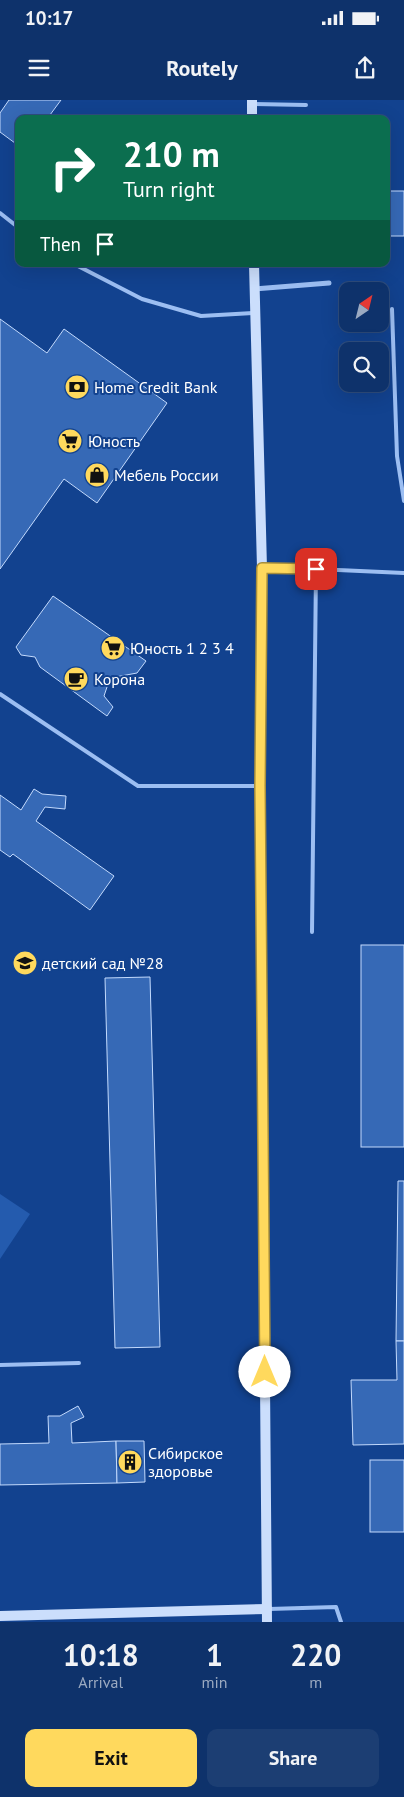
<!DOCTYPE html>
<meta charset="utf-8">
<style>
body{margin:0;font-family:"PT Sans",sans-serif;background:#1c3e73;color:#f1f3f6;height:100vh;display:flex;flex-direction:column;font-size:19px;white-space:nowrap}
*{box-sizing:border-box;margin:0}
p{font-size:16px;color:#9baac1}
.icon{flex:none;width:28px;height:28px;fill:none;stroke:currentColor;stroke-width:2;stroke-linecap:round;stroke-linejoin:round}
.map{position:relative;height:1522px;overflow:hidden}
.sheet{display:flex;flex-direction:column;background:#0e326b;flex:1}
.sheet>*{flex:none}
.guide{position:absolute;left:15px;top:15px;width:375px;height:152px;border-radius:10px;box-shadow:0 5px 20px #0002,0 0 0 1px #2e4d7e;background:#0b6e4f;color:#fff;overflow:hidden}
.needle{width:32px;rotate:35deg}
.tools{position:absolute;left:339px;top:182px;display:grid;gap:10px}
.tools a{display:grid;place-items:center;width:50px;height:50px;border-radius:10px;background:#0e326b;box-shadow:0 5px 20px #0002,0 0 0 1px #2e4d7e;font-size:25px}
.pin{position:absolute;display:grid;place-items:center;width:42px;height:42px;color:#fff;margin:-21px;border-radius:10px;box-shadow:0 2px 8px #0006}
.me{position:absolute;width:55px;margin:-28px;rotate:0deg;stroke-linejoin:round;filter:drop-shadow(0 0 4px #0008)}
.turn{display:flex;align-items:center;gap:18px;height:105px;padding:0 25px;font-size:22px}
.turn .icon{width:65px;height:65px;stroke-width:2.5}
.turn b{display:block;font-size:35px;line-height:42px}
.then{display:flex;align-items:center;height:48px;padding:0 25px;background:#0003;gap:10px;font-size:19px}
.eta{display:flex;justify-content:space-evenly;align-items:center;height:85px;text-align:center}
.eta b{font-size:30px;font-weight:600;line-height:35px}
.primary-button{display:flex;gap:10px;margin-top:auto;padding:10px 25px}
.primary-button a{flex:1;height:58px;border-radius:10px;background:#ffd95d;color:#111;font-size:20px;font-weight:600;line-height:58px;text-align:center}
.primary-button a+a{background:#1c3e73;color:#f1f3f6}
.status{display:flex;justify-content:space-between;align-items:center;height:35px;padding:0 25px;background:#0e326b;direction:ltr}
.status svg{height:14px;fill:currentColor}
header{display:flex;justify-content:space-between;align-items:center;height:65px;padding:0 25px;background:#0e326b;font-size:22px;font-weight:600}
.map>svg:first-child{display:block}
</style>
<div class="status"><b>10:17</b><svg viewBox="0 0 49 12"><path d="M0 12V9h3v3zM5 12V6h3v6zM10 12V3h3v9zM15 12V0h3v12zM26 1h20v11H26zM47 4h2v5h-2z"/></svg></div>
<header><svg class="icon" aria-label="menu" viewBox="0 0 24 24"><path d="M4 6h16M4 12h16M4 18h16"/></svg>Routely<svg class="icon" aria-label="share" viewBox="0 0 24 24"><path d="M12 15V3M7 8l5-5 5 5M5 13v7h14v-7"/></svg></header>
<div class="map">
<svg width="404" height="1522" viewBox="0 0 404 1522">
<rect width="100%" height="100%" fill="#12428f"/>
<path fill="#245bae" d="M0,1094L30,1114L0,1159Z"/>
<g fill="#3669b6" stroke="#c3dafd">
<path d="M9,0H61L47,19H19V46L0,32V13Z"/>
<rect x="386" y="91" width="18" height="45"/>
<path d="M0,219L47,253L64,229L167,303L97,403L64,379L0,469Z"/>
<path d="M53,496L146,561L137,573L110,578L104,596L113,607L107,616L40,567L35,557L21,555L16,547Z"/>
<path d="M34,689L42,694L66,696L65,709L45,707L36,721L114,776L90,810L13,754L10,757L0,750V695L21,710Z"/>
<rect x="361" y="845" width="43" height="202"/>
<path d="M150,877L160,1247L115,1248L105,878Z"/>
<path d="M398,1081H404V1241H396Z"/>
<path d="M396,1241H404V1344L353,1345L351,1280H397Z"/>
<path d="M78,1306L84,1317L71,1323L72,1343L116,1341L117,1383L0,1385V1344L49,1343L48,1316H60Z"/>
<path d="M116,1341H144L145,1382L117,1383Z"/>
<rect x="370" y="1360" width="34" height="72"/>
</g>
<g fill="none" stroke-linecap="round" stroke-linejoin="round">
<g stroke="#9cbef2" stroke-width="4">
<path d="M252,4L306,5"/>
<path d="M0,113L19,128"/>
<path d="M74,164L142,199L201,216L253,213"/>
<path d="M392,209L397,356L404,401"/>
<path d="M262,468L316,469L312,832"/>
<path d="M316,469L404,473"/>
<path d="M0,594L138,686H258"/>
<path d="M0,1265L79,1263"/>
<path d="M269,1509L336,1507L341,1522"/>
</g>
<path stroke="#9cbef2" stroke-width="5" d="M254,189L329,183"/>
<g stroke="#cbdefc" stroke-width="10">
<path d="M252,0V19"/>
<path d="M254,164L262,468L260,686L267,1522"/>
<path d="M0,1516L267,1509"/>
</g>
</g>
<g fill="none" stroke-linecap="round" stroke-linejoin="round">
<defs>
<path id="route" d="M265,1272L260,686L262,468L316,469"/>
</defs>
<use href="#route" stroke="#a68d3c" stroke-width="12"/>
<use href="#route" stroke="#ffd95d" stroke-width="9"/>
</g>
<defs>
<symbol id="bank-disc" viewBox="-11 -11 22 22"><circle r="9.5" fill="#ffd95d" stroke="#12428f"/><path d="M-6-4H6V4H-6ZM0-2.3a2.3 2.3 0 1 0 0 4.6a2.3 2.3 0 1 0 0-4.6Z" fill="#111"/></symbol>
<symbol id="supermarket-disc" viewBox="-11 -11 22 22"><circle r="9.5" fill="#ffd95d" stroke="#12428f"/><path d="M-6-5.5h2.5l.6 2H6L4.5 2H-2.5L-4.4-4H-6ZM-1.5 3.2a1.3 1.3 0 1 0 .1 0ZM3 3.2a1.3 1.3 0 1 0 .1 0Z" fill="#111"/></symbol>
<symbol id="shop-disc" viewBox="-11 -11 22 22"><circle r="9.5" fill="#ffd95d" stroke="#12428f"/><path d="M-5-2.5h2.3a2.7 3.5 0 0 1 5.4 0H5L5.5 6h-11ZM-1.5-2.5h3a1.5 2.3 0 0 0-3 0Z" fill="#111"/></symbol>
<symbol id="cafe-disc" viewBox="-11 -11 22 22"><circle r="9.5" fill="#ffd95d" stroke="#12428f"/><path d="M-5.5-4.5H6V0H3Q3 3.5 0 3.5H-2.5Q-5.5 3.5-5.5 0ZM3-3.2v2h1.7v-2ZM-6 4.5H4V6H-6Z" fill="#111"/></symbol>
<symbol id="school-disc" viewBox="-11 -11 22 22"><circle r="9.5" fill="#ffd95d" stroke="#12428f"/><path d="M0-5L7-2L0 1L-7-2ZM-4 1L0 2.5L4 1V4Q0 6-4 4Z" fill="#111"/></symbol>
<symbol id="building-disc" viewBox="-11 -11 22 22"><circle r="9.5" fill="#ffd95d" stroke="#12428f"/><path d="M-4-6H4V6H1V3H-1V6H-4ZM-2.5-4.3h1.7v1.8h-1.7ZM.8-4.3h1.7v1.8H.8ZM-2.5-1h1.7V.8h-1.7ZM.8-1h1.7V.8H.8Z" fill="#111"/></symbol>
</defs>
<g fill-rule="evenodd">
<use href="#bank-disc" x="63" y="273" width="28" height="28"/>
<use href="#supermarket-disc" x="56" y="327" width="28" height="28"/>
<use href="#shop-disc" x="83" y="361" width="28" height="28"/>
<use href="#supermarket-disc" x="99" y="534" width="28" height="28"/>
<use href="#cafe-disc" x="62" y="565" width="28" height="28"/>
<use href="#school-disc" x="11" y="849" width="28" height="28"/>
<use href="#building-disc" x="116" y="1348" width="28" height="28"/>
</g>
<g text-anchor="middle" stroke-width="4" stroke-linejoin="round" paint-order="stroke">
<g font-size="16" fill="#fff" stroke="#12428f" text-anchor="start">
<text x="94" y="293">Home Credit Bank</text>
<text x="88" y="347">Юность</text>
<text x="114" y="381">Мебель России</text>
<text x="130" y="554">Юность 1 2 3 4</text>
<text x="94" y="585">Корона</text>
<text x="42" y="869">детский сад №28</text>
<text x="148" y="1359">Сибирское<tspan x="148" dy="18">здоровье</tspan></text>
</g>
</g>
</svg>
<div class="tools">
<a><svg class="needle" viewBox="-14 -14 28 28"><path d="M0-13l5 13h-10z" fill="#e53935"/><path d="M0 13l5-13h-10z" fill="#9baac1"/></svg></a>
<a><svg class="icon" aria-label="search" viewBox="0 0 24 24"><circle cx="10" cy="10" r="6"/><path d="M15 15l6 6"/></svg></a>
</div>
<div class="pin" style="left:316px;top:469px;background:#d93025"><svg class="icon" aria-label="arrive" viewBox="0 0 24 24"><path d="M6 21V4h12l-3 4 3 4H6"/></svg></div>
<svg class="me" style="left:265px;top:1272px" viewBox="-20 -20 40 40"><circle r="19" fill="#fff"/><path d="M0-13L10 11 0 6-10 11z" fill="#ffd95d"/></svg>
<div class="guide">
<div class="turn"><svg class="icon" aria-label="right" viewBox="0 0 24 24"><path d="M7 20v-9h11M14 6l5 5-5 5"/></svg><div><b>210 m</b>Turn right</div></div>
<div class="then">Then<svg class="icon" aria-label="arrive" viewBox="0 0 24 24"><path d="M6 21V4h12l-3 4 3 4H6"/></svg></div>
</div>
</div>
<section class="sheet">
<div class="eta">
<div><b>10:18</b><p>Arrival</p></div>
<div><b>1</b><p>min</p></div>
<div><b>220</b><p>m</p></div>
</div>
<div class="primary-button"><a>Exit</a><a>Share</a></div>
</section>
